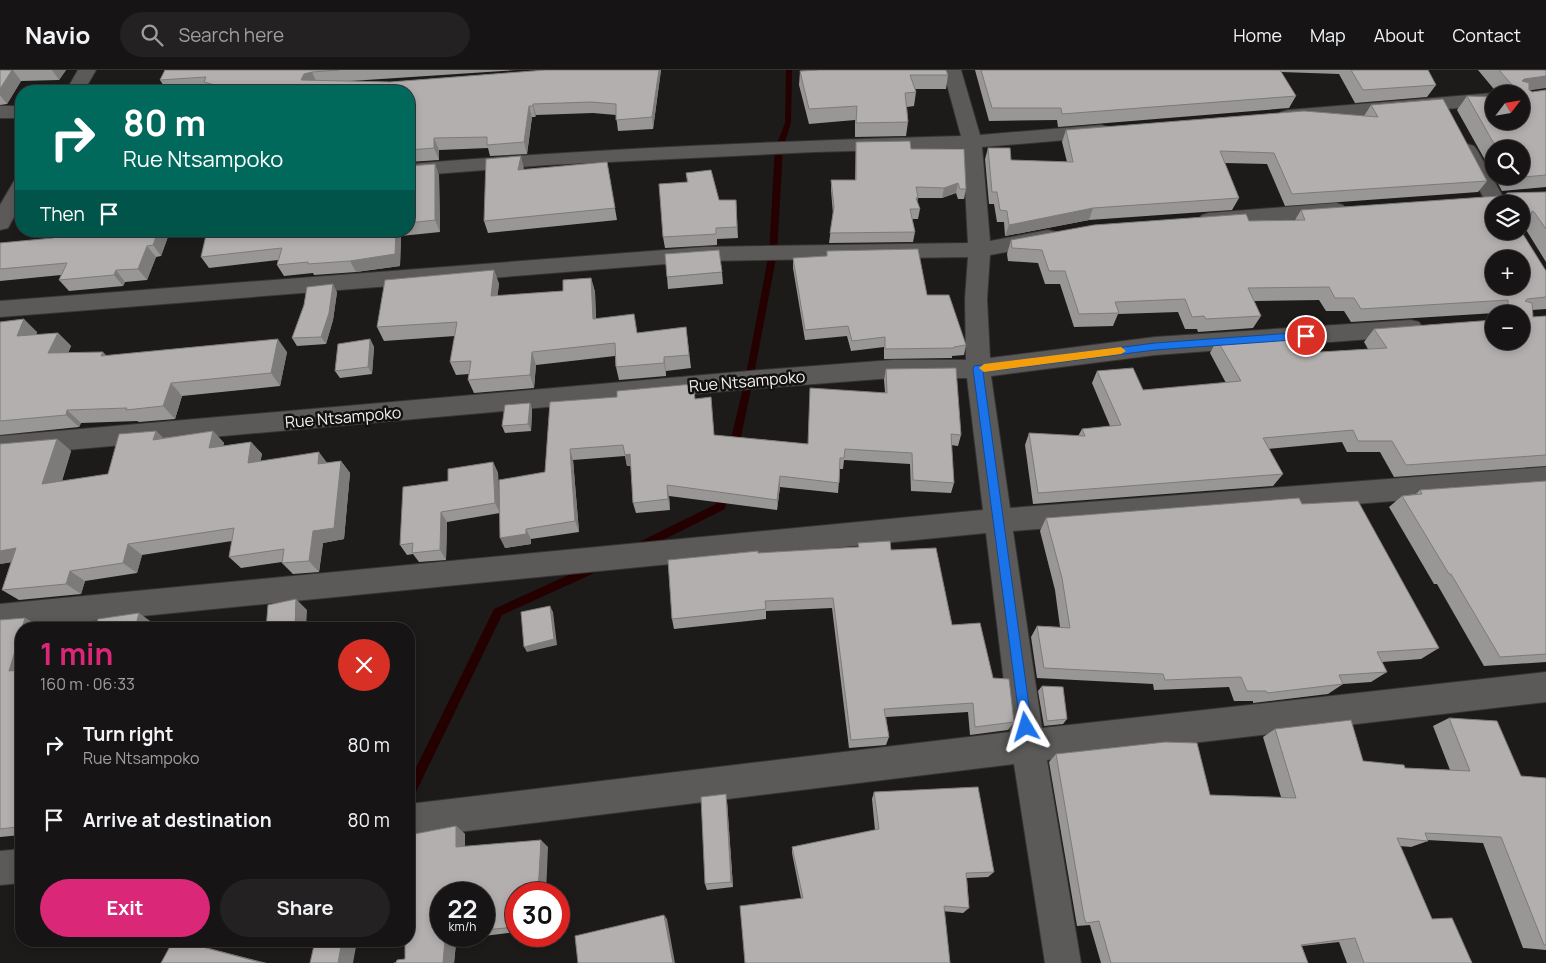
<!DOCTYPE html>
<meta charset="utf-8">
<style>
body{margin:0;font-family:Manrope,sans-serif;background:#232122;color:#f1f3f6;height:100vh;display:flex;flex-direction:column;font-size:19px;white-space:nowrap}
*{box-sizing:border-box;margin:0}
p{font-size:16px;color:#9e9ea0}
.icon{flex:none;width:28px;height:28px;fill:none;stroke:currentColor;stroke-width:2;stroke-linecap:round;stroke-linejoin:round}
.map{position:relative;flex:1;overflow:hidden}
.details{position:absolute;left:15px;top:552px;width:400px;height:325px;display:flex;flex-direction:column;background:#161414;border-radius:20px;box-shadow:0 2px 8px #0003,0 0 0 1px #353334}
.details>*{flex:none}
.top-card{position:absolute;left:15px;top:15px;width:400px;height:152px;border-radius:20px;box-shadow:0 2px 8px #0003,0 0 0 1px #353334;background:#00695c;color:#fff;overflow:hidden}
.needle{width:32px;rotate:59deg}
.tools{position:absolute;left:1485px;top:15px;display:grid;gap:10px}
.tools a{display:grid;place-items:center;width:45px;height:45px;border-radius:50%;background:#161414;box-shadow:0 2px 8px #0003,0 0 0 1px #353334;font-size:25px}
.speed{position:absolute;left:430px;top:812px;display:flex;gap:10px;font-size:25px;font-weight:700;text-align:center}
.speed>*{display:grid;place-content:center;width:65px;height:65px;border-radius:50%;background:#161414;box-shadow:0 2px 8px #0003,0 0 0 1px #353334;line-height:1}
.speed small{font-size:12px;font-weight:400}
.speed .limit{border:8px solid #d22;background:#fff;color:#111}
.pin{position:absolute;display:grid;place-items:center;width:42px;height:42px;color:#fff;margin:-21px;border:2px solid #fff;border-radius:50%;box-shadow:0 1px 5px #0007}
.me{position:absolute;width:55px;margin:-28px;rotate:353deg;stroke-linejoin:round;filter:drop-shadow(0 0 4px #0008)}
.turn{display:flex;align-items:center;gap:18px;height:105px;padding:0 25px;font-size:22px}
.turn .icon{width:65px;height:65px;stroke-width:2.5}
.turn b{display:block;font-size:35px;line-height:42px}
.then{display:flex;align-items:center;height:48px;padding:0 25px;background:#0003;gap:10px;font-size:19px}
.round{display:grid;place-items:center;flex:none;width:52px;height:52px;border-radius:26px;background:#232122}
.overview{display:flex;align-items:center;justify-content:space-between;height:85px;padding:0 25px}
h1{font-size:30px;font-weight:700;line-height:38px;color:#db2777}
.cta{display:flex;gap:10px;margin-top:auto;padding:10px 25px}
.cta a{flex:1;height:58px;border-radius:30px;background:#db2777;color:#fff;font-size:20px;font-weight:700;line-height:58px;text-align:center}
.cta a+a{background:#232122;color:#f1f3f6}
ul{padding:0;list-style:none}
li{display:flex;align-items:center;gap:15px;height:75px;padding:0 25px}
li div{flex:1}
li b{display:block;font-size:19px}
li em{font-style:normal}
header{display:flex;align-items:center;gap:30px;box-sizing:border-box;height:70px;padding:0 25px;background:#161414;border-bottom:1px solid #353334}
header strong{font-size:24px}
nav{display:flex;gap:28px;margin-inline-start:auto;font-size:18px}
.search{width:350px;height:45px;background:#232122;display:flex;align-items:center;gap:12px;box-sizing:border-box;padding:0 18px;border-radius:28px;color:#9e9ea0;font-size:19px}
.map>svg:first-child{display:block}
</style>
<header>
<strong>Navio</strong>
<div class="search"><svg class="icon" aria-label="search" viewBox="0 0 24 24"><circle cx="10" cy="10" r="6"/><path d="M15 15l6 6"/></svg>Search here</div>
<nav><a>Home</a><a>Map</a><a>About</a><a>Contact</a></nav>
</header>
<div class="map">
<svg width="1546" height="893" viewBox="0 0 1546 893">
<rect width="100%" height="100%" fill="#1d1a1a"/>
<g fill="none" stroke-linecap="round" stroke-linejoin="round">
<g fill="#250001" fill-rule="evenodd">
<path d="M786,0H792L791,53L783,78L777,183L753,310L738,381L733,385L728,381L745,310L769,183L775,78L785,53Z"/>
<path d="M724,415L727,416L729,419L725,439L641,481L637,482L633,481L632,478L633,475L716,434L721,416Z"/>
<path d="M597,492L601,494L602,497L601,500L502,545L413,728L409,730V712L494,539Z"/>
</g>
<defs>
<g id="minor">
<path d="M78,0H96L84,21H66Z"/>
<path d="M943,0H961L980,65L1101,55L1108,57L1111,61L1108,65L1101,67L982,77L990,171L1048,160L1056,162L1059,167L1056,172L1048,174L990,185L987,229L990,288L1155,267L1411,250L1419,252L1423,258L1419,264L1411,266L1155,285L991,306L1010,438L1546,397V419L1013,461L1042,658L1546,602V632L1047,690L1081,893H1045L1014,694L409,768V734L1010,662L986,463L0,560V534L983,440L967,308H892L749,319L0,386V366L749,301L892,290H966L965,229L968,187L704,191L0,247V231L704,177L968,173L963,78L814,82L547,95L409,106V94C593,79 777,71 961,66Z"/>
<path d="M1494,23V35L1288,52L1281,50L1278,46L1281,42L1288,40Z"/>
<rect x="0" y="36" width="21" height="12"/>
<path d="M1467,74L1474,76L1477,80L1507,134H1494V140L1490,139L1457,80L1460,76Z"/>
<path d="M21,110V134L8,158L0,160V135L14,111Z"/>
<path d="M1336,133L1343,135L1346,140L1343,145L1209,157L1202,155L1198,150L1202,145L1209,143Z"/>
<path d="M21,779V813L0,815V781Z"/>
</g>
</defs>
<use href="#minor" stroke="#363534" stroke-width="2"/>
<use href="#minor" fill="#5c5959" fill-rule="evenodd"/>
</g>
<g fill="#999696">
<path d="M0,0H66L59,10L21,11L7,34L0,35Z"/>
<path d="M165,0H516L351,11L390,12L546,0H661L653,59L618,61L616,45L593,43L536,45L535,47H532L527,84L490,86L488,78L439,80V90L409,92V21H209L208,19L167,21L160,10Z"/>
<path d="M975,0H1428L1436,15L1427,27L1355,33L1339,4L1281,2L1296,26L1289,38L1058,57L1057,50L989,51Z"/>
<path d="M1478,0H1546L1530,20L1532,22L1546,20V117L1502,121L1494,106H1521V79H1494V106L1457,40L1467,26L1521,51V24H1498Z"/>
<path d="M800,1L948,5L946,19H915L916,22L914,36L907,37L908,52L906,66L855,67V50L809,54L799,15Z"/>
<path d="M1371,35L1487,111L1478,122L1285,136L1267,94L1225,93L1239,128L1232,140L1089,150L1005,166L1004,152H997L994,134H989L985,89L988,78L1011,90L1067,92L1062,72L1066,60L1364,46Z"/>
<path d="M856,72L911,79L966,119L964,129H958L956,123L942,128H918L917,132L920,139L918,149H912L915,162L913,172L829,173L833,144L831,120V110H855Z"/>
<path d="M607,92L617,150L488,163L484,151L524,99V100Z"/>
<path d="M435,94L439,106L440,162L401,166L400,196L356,202L314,205L313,203L284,206L277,195L278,190L209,198L201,187L207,161H409V96Z"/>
<path d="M686,103L719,130H736L738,168L717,169V175L665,178L663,167L687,112Z"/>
<path d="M1546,122V192L1523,155L1521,157V134H1494L1546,201V239L1532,240L1533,247L1546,246V396L1394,407L1380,382H1347L1342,372L1268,379L1283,404L1273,416L1033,434L1025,375L1029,363L1078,366L1082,359L1110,356L1092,313L1097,301L1143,320L1226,313L1210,283L1217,270L1320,282L1368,279L1364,272L1374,259L1494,271L1521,244H1495V243L1351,252L1344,241H1326L1319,230L1254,231L1261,246L1253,258L1198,262L1197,259H1185L1178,242L1118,244L1113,256L1074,257L1060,214H1045L1038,193L1008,191L1007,184L1011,170L1249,151L1295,150L1301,140L1503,127L1507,123Z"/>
<path d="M170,161L161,186L156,187L147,210L125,212L123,216L69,221L59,210L61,205L0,211V173Z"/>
<path d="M793,188L927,225L966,275L964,285L952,286V288L884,289V277L851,281L847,266L805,270L793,198Z"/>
<path d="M494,200L499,214L497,226L563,221L591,208L595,222L596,248L637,263L686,257L691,298L666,301V306L619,310L616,297L615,286L536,295L534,318L474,323L468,310L469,304L456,305L450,292L455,266L384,271L377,257Z"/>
<path d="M722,202L723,214L668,219L667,207Z"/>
<path d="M337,222L333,250L326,274L297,276L292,268Z"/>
<path d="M0,252L37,262L36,265L58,263L71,276L68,283L107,286L287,282L280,316L182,326L175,349L139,352L137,351L81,353L79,357L0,365Z"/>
<path d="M370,269L374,277L372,304L340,308L335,301Z"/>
<path d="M886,299L961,365L958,376L951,375L954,413L951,423L911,421L910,394L844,390L843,399H840L838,423L780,417L777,440L669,426L670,440L636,443L633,433L631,396H627L625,386L573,390L579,462L531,469V474L505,478L500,443L447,452L446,490L419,492L413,484L407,485L400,475L448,411L493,392L498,403L499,434L545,402L550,332L695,329L714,365L808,374L885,322L884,310Z"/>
<path d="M530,333L532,340L531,361L505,363L502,356Z"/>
<path d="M156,361L163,368L213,361L224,373L223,376L251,372L262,384L260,391L327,393L341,391L350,403L344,469L323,473L319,502L293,504L282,493V492L241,498L229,487L232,471L142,485L137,503L85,511L81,524L19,530L2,520L11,492L0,494L57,369L71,381L62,411L108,404Z"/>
<path d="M1546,411V592L1484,596L1437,514H1434L1389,437L1402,426L1416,424L1420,420Z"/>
<path d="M1302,434L1439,578L1421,589L1382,592L1387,602L1371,612L1343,614L1328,624L1253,633V631H1234L1229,617L1154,620L1153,614L1037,608L1031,567L1037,556L1060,557L1055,520L1040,461L1046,448Z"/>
<path d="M858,473L891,480L952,555L993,608L1014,652L1008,660L970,665L968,642L886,647L889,667L886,675L849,678L832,538L766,541V549L674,559L672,549L758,483L858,477Z"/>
<path d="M25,548L42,558V559H21V765L0,767V550Z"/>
<path d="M1042,616L1067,649L1063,654L1044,656L1038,621Z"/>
<path d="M1449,648L1521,706L1546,708V880L1523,878L1483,773L1427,770L1428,771L1411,777L1400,776L1432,849L1472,893H1347L1339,872L1302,876L1308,893H1101L1090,855L1077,856L1076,850L1049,692L1056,684L1210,725L1281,727L1263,667L1275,659L1363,691L1405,698L1450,700L1433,656Z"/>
<path d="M874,722L994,802L988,807L967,808L969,838L963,843L801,828L792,783V777L875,760L872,729Z"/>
<path d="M727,731L733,817L707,820L705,814Z"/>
<path d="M456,756L465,764V776L548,777L516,824V862L484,866V824L441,866H478L465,868V872L456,873L454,893H394H396L405,889Z"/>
</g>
<g fill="#7d7a7a">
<path d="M12,0H13L21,11L7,34L0,25V19Z"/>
<path d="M52,0H66L59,10Z"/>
<path d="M659,0H661L653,59L652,47Z"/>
<path d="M312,2L317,13L301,10L304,4Z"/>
<path d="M1546,6V18L1518,22L1516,19L1524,9Z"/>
<path d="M533,34L536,45L535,47L533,36Z"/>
<path d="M529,36L532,47L527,84L524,72Z"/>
<path d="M434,68L439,80V90L434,78Z"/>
<path d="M521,86L524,99L522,113L518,100Z"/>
<path d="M435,94L439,106L440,162L435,150Z"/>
<path d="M958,113L956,123L942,128L944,118Z"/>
<path d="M1093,138L1089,150L1005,166L1009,155Z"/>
<path d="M158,161H170L161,186L153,175Z"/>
<path d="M396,161H399L401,166L400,196L356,202L350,191Z"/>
<path d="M147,176L156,187L147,210L138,199Z"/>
<path d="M116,200L125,212L123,216L114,205Z"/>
<path d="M494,200L499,214L496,240L491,226Z"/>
<path d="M591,208L595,222L596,262L593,249Z"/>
<path d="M333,214L337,222L333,250L326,274L321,267Z"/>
<path d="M24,249L37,262L31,279L17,266Z"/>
<path d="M58,263L71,276L61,296L48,283Z"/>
<path d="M278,269L287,282L280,316L271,303Z"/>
<path d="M370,269L374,277L372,304L368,297Z"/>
<path d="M103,282L116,295L101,286Z"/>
<path d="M532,282L536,295L534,318L530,305Z"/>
<path d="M664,287L666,301V306L664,293Z"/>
<path d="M171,313L182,326L175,349L163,336Z"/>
<path d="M530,333L532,340L531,361L528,354Z"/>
<path d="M67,340L81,353L79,357L66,345Z"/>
<path d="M156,361L168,373L153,370Z"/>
<path d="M213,361L224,373L220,390L209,378Z"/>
<path d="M57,369L71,381L57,426L42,414Z"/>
<path d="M251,372L262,384L258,405L248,393Z"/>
<path d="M570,379L573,390L579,462L575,451Z"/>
<path d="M319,382L328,394H318Z"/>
<path d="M630,384L633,395L627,396L625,385Z"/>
<path d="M341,391L350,403L344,469L323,473L319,502L309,491L313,461Z"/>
<path d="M493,392L498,403L500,443L495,433Z"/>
<path d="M780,406V417L777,440V430Z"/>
<path d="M667,415L669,426L670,440L668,429Z"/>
<path d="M441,442L447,452L446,490L440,480Z"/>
<path d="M526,459L531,469V474L505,478L500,468Z"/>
<path d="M128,474L142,485L137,503L123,493Z"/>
<path d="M16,478L32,489L0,494V481Z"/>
<path d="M70,501L85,511L81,524L66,514Z"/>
<path d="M296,529L307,540L306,559H295Z"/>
<path d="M550,536L553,542L557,575L527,582L524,577Z"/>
<path d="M139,543L153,553L152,559H135Z"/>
<path d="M25,548L42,558V559H22Z"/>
<path d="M322,554L327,559H322Z"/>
<path d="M21,561V608L9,601Z"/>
<path d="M726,724L727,731L733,817L731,812Z"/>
<path d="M21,744V758L17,757Z"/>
<path d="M456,756L465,764V784L456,777Z"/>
<path d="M541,770L548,777L546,824H538Z"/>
<path d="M664,845L667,849L675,893H673Z"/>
<path d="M455,866H462L465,868V872L455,867Z"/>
<path d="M445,869L456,873L454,893H443Z"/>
<path d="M180,871L193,874L267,893H263Z"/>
<path d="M342,871H357L353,893H338Z"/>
</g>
<g fill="#b2afae" stroke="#7d7a7a" fill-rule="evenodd">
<path d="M0,0H12L0,19Z"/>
<path d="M165,0H339L312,2L304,4L301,10L390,12L546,0H659L652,47L616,50V34L591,32L533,34V36H529L524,72L487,75V67L434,68V78L409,80V21H237L204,12L206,7L160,10Z"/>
<path d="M819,0H946L948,5H910L916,22L905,23L908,52L856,53L857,36L809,39L800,1Z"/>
<path d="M981,0H1280L1296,26L1062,44L1061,38H992Z"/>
<path d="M1351,0H1428L1436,15L1363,20Z"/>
<path d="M1499,0H1546V6L1524,9L1522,11L1529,13V20L1532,22L1546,20V105L1513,108L1512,106H1521V79H1497L1467,26L1494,27V51H1521V28H1524L1521,24H1520Z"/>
<path d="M1443,29L1487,111L1292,124L1274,83L1220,81L1239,128L1093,138L1009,155L1007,141L1000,140L997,122H992L988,78H1010L1011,90L1073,92L1066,60L1304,41L1378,47L1371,35Z"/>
<path d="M910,71L911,79H964L966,119H960L958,113L944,118L916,117L918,127L916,128L920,139H910L915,162L830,163L834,137L831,110H856V72Z"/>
<path d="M521,86L518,100L607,92L615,138L484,151L486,89Z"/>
<path d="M435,94V150L409,153V96Z"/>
<path d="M711,100L719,130H736L737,157L716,158V164L663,167L659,114L688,112L686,103Z"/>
<path d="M1546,122V159L1534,142L1532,141L1531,146H1521V134H1494V161H1521L1546,201V227L1527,229L1525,231L1532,233L1533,247L1546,246V385L1406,395L1392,371H1358L1353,360L1263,368L1283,404L1038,423L1029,363L1085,366L1082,359L1121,355L1097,301L1133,298L1143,320L1241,311L1217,270L1272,266L1312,267L1320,282L1387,278L1374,259L1494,250V271H1521V244H1508V230L1361,239L1354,228H1335L1329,217L1248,218L1261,246L1206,249L1204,246L1192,247L1185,229L1115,232L1119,243L1079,244L1065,201H1049L1042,180L1012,178L1011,170L1094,155L1246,144L1249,151L1305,150L1301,140L1499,126L1506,129L1507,123ZM1494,189H1521V216H1494Z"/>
<path d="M56,161H158L153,175L147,176L138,199L116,200L114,205L59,210L67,193L0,199V173L53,168Z"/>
<path d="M207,161H396L395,184L350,191L308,194V192L277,195L282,178L201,187Z"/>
<path d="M918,179L927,225H949L966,275L954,277V278L885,279V267L852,271L848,256L805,260L793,188L827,186V181Z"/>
<path d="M719,180L722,202L667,207L665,184Z"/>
<path d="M494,200L491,226L563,221V210L591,208L593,249L634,244L637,263L686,257L689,285L664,287V293L616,297L615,273L532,282L530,305L468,310L471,291L450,292L457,252L377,257L385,210Z"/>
<path d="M333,214L329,243L321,267L292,268L304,235L307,217Z"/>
<path d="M24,249L17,266L58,263L48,283L103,282L101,286L278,269L271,303L171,313L163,336L126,340L127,338L67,340L66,345L0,351V252Z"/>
<path d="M370,269L368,297L335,301L338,274Z"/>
<path d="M956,298L961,365L951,364L954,413L913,410L912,383L845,379L844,388H840L839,413L780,406L777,430L667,415L668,429L633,433L630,384L625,385L623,375L570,379L575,451L526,459V464L500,468L499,410L545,402L550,332L617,327V321L693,314L695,329L711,327L714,365L808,374L810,318L887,323L886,299Z"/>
<path d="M530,333L528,354L502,356L505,335Z"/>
<path d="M156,361L153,370L213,361L209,378L251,372L248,393L319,382L318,394L341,391L334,458L313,461L309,491L282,493L284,479L229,487L234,458L128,474L123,493L70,501L66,514L2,520L16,478L0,481V374L57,369L42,414L108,404L119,364Z"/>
<path d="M493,392L495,433L441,442L440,480L412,483L413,473L400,475L403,417L448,411V399Z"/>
<path d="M1546,411V584L1500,587L1451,504H1449L1402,426L1422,424L1420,420Z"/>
<path d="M1299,428L1302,434L1358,431L1439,578L1377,582L1387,602L1339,605L1343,614L1267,623L1266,621H1247L1241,607L1165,610L1163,604L1044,598L1037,556L1070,558L1062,508L1046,448Z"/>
<path d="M890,471L891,480L936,478L952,555L980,553L993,608L1009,609L1014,652L975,657L973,633L884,639L889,667L851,670L833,528L765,531L766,539L672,549L668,490L758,481V483L859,477L858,473Z"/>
<path d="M296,529L295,559H266L268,535Z"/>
<path d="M550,536L554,569L524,577L521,542Z"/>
<path d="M139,543L135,559H95L98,549Z"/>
<path d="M25,548L9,601L21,600V744L17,757L0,759V550Z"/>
<path d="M322,554V559H302Z"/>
<path d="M1042,616L1063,617L1067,649L1047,651Z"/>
<path d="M1449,648L1497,651L1521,706L1546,708V875H1544L1501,767L1425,763L1428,771L1397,768L1432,849L1452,848L1472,893H1364L1355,868L1301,875L1308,893H1111L1099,851L1086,853L1084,847L1056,684L1165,672L1197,673L1210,725L1296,728L1275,659L1351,650L1363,691L1404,695L1405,698L1470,701Z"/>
<path d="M978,717L994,802L966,803L969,838L944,836L950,893H745L740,836L803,828L792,777L879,759L874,722Z"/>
<path d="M726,724L731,812L705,814L701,727Z"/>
<path d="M456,756V777L541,770L538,824H516V857L484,860V824H441V866H455V867L445,869L443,893H394H396L397,890L405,889V871H409V765Z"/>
<path d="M664,845L673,893H578L575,866Z"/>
<path d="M173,871H180L263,893H161Z"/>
<path d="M315,871H342L338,893H310Z"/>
</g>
<path fill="#1a73e8" stroke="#114b97" d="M1306,262L1310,266L1306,269L1155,280L983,302L1032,657L1030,661L1026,663L1021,661L973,299L974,296L1155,273Z"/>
<path fill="#f59e0b" d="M1121,277L1126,281L1121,284L984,302L979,298L984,294Z"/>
<g text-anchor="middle" stroke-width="5" stroke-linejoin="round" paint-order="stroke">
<g font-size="16" fill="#f3f1f1" stroke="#141111">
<text transform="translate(747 311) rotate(-5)" y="6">Rue Ntsampoko</text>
<text transform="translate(343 347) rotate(-5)" y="6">Rue Ntsampoko</text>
</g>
</g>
</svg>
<div class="tools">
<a><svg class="needle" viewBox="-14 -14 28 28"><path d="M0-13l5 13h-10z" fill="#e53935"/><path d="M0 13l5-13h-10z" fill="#9e9ea0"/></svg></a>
<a><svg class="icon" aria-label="search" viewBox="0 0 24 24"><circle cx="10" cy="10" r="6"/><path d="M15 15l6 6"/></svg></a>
<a><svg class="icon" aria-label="layers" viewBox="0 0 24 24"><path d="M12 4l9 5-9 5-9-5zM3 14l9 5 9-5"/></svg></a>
<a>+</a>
<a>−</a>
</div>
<div class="speed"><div>22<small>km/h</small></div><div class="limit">30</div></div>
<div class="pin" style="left:1306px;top:266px;background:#d93025"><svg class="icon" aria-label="arrive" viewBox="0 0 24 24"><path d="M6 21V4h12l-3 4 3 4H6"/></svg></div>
<svg class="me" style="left:1026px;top:657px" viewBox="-20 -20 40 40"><path d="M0-17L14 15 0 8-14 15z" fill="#1a73e8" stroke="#fff" stroke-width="4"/></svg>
<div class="top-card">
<div class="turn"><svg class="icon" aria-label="right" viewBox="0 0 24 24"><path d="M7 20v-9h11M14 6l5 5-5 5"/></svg><div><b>80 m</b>Rue Ntsampoko</div></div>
<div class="then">Then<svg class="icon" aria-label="arrive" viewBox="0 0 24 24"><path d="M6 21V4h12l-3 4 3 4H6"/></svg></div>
</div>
<section class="details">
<div class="overview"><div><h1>1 min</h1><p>160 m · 06:33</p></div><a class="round" style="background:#d93025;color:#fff"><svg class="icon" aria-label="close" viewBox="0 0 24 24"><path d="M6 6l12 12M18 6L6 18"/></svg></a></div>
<ul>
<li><svg class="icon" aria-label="right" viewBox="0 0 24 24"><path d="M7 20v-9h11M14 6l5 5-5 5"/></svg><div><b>Turn right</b><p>Rue Ntsampoko</p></div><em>80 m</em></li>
<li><svg class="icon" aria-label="arrive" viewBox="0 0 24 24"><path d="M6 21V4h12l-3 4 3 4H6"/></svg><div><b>Arrive at destination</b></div><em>80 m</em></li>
</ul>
<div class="cta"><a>Exit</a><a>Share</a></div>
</section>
</div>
